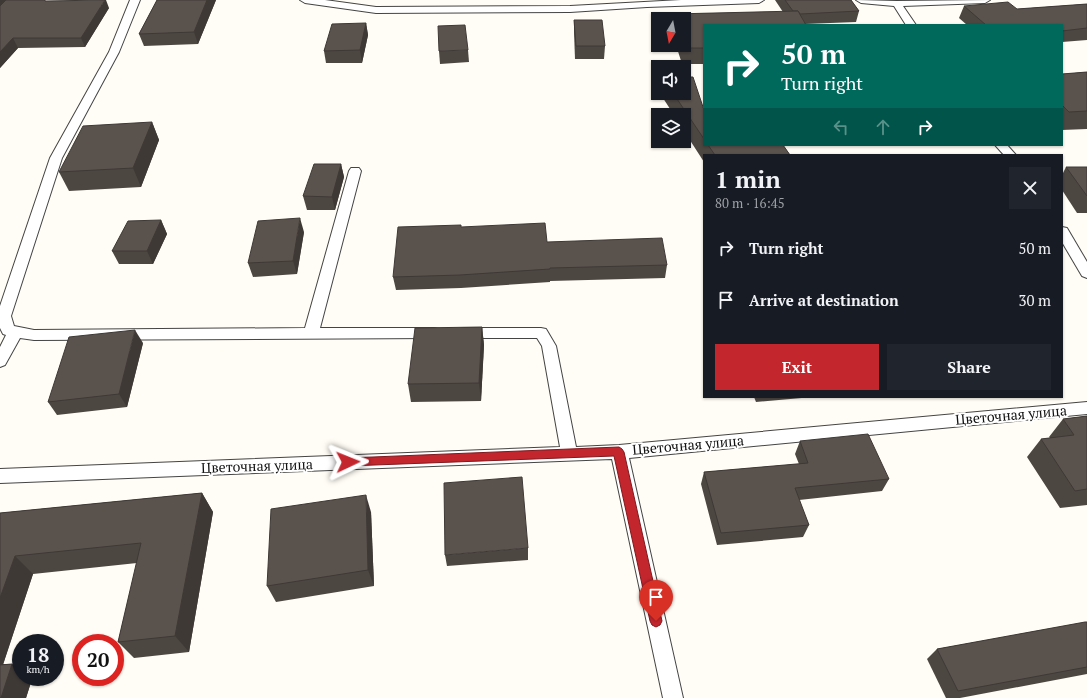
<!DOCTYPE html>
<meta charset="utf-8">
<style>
body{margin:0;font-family:"PT Serif",serif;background:#20242c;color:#f1f3f6;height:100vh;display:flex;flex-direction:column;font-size:15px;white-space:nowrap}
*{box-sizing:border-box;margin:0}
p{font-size:13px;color:#9ea1a6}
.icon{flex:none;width:22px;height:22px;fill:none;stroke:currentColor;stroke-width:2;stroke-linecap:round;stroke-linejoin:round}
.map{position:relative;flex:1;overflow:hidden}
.sheet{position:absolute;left:703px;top:154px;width:360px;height:244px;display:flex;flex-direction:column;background:#171b24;border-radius:0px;box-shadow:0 1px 3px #0004}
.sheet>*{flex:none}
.hud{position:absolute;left:703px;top:24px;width:360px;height:122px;border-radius:0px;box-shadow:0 1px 3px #0004;background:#00695c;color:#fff;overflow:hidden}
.needle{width:26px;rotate:190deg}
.tools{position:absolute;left:651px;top:12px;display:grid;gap:8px}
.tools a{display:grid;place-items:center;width:40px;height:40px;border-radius:0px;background:#171b24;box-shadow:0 1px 3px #0004;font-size:20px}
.speed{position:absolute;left:12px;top:634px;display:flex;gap:8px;font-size:20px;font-weight:700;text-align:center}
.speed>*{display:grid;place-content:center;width:52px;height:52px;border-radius:50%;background:#171b24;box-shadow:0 1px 3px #0004;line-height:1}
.speed small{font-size:10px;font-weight:400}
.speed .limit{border:6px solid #d22;background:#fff;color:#111}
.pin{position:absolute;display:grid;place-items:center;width:34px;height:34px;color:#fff;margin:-41px -17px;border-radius:50% 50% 50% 0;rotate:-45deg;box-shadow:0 0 4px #0007}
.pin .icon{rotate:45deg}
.me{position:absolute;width:44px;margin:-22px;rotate:88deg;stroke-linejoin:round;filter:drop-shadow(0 0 3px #0008)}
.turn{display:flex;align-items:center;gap:14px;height:84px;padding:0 12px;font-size:18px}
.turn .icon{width:52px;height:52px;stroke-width:2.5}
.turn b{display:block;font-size:28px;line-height:34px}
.lanes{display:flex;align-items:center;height:38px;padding:0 12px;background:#0003;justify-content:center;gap:20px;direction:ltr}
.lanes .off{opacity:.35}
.round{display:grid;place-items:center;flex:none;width:42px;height:42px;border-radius:0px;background:#20242c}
.summary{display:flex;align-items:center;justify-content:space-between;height:68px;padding:0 12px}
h1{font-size:24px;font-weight:600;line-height:30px}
.primary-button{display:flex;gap:8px;margin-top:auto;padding:8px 12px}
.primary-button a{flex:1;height:46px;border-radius:0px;background:#c4262e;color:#fff;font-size:16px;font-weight:600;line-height:46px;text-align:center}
.primary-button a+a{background:#20242c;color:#f1f3f6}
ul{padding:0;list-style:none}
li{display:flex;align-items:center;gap:12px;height:52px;padding:0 12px}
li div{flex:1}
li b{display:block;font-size:15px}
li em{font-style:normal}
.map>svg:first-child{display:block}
</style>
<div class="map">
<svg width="1087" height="698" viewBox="0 0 1087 698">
<rect width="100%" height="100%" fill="#fffdf5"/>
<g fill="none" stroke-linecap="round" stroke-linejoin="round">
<defs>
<g id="lane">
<path d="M130,0H140L119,52L62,158L11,316L14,326L34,330L305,328L349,171L351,168H359L361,171L320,328H434L439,329L441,333L439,337L434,338L34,340L20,338L5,365L0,367V347L6,335L3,334L0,328V306L50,158L109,52Z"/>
<path d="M300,0H325L376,7L570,6L681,0H764L759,3L647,7L570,12L376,13L305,3Z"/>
<path d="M856,0L897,1L990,0L985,3L903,6L916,25H906L894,6L861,3Z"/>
<path d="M995,145H1007L1016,155H1004Z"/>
<path d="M1062,227L1067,228L1087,262V278L1082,276L1062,242Z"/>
<path d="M464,328H541L546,329L556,346L576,447L619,445L1087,402V414L629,458L683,698H663L612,459L0,483V469L560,447L542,346L537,338H464L459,337L457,333L459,329Z"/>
</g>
</defs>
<use href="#lane" stroke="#444" stroke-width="2"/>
<use href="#lane" fill="#fff" fill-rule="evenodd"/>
</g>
<g fill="#4d4742">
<path d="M0,0L109,8L85,47L18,48L0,68Z"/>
<path d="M157,0H216L198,44L144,46L139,34Z"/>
<path d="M775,0H851L859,11L856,22L805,24L704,25V64H682L676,45H684V19H673V14L783,12Z"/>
<path d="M1087,4V40L1062,42V25H967L959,18L964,6L1017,9Z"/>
<path d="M574,20L605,46L604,59H575L574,32Z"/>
<path d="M366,23L368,35L362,63H326L324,51Z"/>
<path d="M468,50L469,62L440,64L439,51Z"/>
<path d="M1087,72V129L1062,130V74Z"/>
<path d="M661,93H684L704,110V145H783L790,155H704V162L684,131V115H674L661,95Z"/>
<path d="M152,122L159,140L141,187L69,191L59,172Z"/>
<path d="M341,164L344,177L335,210H307L303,196Z"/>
<path d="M1066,167H1087V213H1077L1062,190V175Z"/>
<path d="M161,220L167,234L153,264H119L112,251Z"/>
<path d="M461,227L667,265L665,278L550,281V282L461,288L396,290L393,277Z"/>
<path d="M304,232L297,274L253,277L248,263Z"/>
<path d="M482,327L484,345L481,401L411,402L408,384Z"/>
<path d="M143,343L127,407L57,415L48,402Z"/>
<path d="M754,397H813L756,402Z"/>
<path d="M1087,416V505L1060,508L1027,457L1041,439L1050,438L1049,437L1063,419Z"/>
<path d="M800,441L889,479L882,491L799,500L809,525L803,537L717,545L701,484L704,472L799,464L795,454Z"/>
<path d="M202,493L213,512L189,652L134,658L118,642L137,563L33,574L3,664H12L21,671V677L32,679L26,698H0V513Z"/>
<path d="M371,512L374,586L276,602L267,586Z"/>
<path d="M528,548V560L447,566L445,555Z"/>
<path d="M1087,622V674L960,698H946L927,659L937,649Z"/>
</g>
<g fill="#3f3936">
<path d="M0,0H6L0,6Z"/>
<path d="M105,0H106L109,8L85,47L81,38Z"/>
<path d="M207,0H216L198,44L194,32Z"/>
<path d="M366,23L368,35L362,63L360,50Z"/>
<path d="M13,38L18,48L0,68V52Z"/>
<path d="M152,122L159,140L141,187L133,168Z"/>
<path d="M341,164L344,177L335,210L332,197Z"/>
<path d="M300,218L304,232L297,274L293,261Z"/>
<path d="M161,220L167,234L153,264L147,251Z"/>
<path d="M482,327L484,345L481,401L479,383Z"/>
<path d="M135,330L143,343L127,407L119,394Z"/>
<path d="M202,493L213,512L189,652L175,636Z"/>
<path d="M366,495L371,512L374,586L368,570Z"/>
<path d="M15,556L33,574L0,674V598Z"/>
<path d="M12,664L21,671V677H29L32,679L26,698H1Z"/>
</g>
<g fill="#5a524d" stroke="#3f3936">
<path d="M6,0H45V1L105,0L81,38H13L0,52V6Z"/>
<path d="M157,0H207L194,32L139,34Z"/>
<path d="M785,0H851L859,11L800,14L798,11H793Z"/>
<path d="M1008,2L1017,9L1087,4V28L1062,31V25H986L964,6Z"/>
<path d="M798,11L806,25H704V48H684L683,45H684V19H675L673,14Z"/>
<path d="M574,20H602L605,46H576Z"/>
<path d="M366,23L360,50L324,51L332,24Z"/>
<path d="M465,25L468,50L439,51L438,26Z"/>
<path d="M1087,72V111L1069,112L1062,105V74Z"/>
<path d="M684,77H693L704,110V139L673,93H684Z"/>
<path d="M152,122L133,168L59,172L83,126Z"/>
<path d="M708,145H783L790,155H715Z"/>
<path d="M314,164H341L332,197L303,196Z"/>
<path d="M1066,167H1087V196Z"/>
<path d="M300,218L293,261L248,263L258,221Z"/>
<path d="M161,220L147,251H112L128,221Z"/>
<path d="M545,223L547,242L662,238L667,265L550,268V269L460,275L393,277L398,227L461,225V227Z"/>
<path d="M482,327L479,383L408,384L415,328Z"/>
<path d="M135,330L119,394L48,402L69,337Z"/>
<path d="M1087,416V489L1075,491L1041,439L1074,435L1063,419Z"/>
<path d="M868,434L889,479L795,488L809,525L721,533L704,472L808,463L800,441Z"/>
<path d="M522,477L528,548L445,555L444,483Z"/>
<path d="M202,493L175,636L118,642L141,543L15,556L0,598V513Z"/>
<path d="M366,495L368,570L267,586L271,509Z"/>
<path d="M1085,622H1087V667L958,691L937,649Z"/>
<path d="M12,664L1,698H0V665Z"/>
</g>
<path fill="#c4262e" stroke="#7f191e" d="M619,447L622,449L624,452L662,621L660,625L656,627L652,625L650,621L614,456L348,466L344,465L343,462L344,459L348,458Z"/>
<g text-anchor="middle" stroke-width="4" stroke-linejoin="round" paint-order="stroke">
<g font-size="14" fill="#111" stroke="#fff">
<text transform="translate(1011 415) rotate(-5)" y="5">Цветочная улица</text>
<text transform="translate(688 445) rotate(-5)" y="5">Цветочная улица</text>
<text transform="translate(257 466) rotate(-2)" y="5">Цветочная улица</text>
</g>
</g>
</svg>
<div class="tools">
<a><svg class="needle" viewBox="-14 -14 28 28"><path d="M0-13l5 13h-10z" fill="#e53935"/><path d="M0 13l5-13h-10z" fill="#9ea1a6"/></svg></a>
<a><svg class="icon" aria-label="sound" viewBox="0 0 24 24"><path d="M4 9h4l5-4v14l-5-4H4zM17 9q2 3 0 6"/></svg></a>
<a><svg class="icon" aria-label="layers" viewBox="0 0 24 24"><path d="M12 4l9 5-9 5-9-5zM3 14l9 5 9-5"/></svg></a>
</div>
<div class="speed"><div>18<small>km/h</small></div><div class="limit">20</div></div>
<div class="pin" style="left:656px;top:621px;background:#d93025"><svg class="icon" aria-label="arrive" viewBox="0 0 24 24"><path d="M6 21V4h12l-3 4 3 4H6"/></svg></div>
<svg class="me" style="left:348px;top:462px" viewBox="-20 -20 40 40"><path d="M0-17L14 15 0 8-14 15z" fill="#c4262e" stroke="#fff" stroke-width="4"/></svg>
<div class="hud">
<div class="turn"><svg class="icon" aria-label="right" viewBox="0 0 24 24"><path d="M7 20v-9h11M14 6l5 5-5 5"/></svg><div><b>50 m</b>Turn right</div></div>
<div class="lanes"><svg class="icon off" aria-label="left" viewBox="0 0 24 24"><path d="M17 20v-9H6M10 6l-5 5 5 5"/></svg><svg class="icon off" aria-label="ahead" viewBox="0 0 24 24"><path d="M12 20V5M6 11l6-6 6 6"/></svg><svg class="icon" aria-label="right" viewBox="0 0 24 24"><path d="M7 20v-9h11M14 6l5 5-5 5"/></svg></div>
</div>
<section class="sheet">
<div class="summary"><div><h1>1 min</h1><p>80 m · 16:45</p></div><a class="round"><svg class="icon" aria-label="close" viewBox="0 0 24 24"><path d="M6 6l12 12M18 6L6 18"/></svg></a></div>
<ul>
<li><svg class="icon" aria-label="right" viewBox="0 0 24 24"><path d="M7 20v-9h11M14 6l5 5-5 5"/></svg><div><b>Turn right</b></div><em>50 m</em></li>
<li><svg class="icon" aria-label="arrive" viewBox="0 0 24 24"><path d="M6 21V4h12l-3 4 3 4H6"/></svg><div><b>Arrive at destination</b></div><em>30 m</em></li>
</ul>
<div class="primary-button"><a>Exit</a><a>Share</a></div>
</section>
</div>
